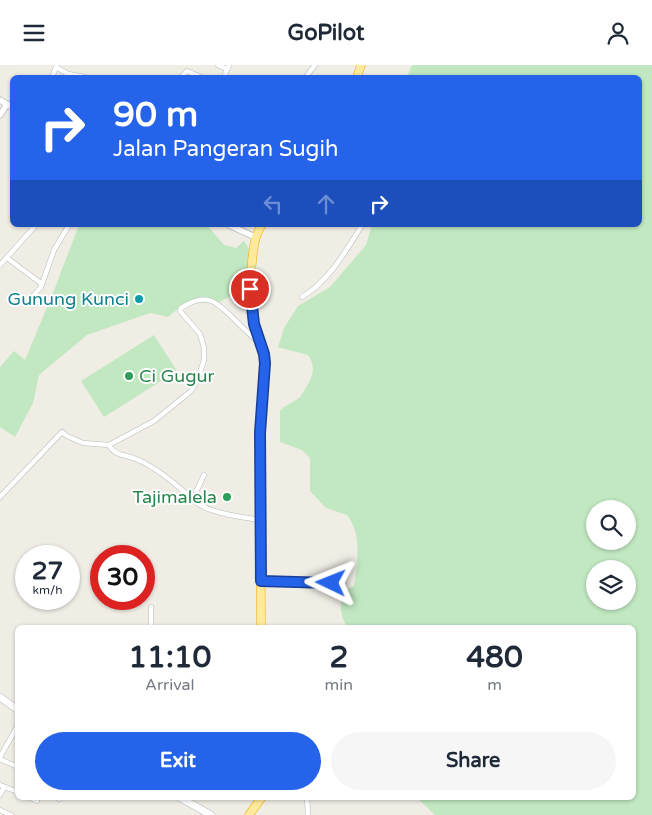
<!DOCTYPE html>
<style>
body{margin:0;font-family:"Varela Round",sans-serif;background:#f6f6f7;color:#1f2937;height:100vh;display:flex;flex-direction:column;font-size:19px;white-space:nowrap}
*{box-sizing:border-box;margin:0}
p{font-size:16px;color:#747a83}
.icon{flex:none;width:28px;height:28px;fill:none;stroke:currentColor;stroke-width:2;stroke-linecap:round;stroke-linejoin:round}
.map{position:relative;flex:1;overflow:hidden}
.drawer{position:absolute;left:15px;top:560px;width:621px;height:175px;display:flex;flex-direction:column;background:#fff;border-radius:8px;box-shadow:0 1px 4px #0004}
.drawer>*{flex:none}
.guide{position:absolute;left:10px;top:10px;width:632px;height:152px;border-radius:8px;box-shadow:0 1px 4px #0004;background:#2563eb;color:#fff;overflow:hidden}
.controls{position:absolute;left:586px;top:435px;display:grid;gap:10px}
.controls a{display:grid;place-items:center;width:50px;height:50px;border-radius:50%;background:#fff;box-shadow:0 1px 4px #0004;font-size:25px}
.speed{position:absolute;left:15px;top:480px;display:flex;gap:10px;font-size:25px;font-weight:700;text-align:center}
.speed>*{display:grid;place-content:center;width:65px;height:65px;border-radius:50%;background:#fff;box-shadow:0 1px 4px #0004;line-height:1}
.speed small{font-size:12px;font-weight:400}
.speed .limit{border:8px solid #d22;background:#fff;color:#111}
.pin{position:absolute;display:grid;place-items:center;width:42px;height:42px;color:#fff;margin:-21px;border:2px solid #fff;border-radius:50%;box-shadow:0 1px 5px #0007}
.me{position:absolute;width:55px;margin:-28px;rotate:272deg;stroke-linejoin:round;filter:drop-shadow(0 0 4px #0008)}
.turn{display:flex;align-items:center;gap:18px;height:105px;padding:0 20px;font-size:22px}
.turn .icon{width:65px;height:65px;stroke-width:2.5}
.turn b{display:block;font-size:35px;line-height:42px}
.lanes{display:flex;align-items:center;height:48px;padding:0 20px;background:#0003;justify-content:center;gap:25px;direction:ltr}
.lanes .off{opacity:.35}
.eta{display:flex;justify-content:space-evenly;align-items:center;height:85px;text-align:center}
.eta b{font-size:30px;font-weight:700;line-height:35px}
.action{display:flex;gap:10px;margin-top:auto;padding:10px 20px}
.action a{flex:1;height:58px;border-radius:30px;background:#2563eb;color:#fff;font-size:20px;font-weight:700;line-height:58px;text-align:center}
.action a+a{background:#f6f6f7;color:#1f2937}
header{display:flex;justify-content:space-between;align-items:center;height:65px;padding:0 20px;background:#fff;font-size:22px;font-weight:700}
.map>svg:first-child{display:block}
</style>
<header><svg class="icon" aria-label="menu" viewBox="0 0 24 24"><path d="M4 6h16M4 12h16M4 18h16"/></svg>GoPilot<svg class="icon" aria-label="person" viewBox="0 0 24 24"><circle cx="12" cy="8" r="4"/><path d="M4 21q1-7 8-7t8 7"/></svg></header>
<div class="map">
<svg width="652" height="750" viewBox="0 0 652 750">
<rect width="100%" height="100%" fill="#f0ede5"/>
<g fill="#c1e8c1" fill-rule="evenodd">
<path d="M412,0H652V750H435L417,733L634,732V562H347C340,550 339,540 343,526L354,521C357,497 363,471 347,450L326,443L310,426V393L302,385L280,377V346C285,340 290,339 296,335C300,333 302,329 304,326C312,313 317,303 308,290L278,282L284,263L298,241L330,222L366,180L372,160H640V12H407ZM595,444H628V476H595ZM595,504H628V536H595Z"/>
<path d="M79,160H207L224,180L236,183L244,176L254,192L252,221L217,238L194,237L180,242L168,252L150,248L87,270L39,310L33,338L15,372L0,362V302L14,286L25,295L53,228Z"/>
<path d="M154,270L177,306L104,352L81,316Z"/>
</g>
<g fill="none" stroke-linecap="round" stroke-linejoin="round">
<defs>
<g id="minor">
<path d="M218,0L227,4"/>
<path d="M56,2L68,9L85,12"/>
<path d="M52,12L57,0"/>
<path d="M181,12L187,6L201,12"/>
<path d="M224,12L229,0"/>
<path d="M306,12L315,0"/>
<path d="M7,193L42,219"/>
<path d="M0,200L36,160"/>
<path d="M302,232C329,216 346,186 362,160"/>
<path d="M31,233L41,222L54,185L69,160"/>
<path d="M109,380C115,392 126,389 136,394C158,403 177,421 195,436"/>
<path d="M204,410L196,427L195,436C207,448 242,452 260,455"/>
<path d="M0,432L62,367L67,371L83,378L109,380L154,356L191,326L198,314L204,295V283L200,269L180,246L181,243C205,228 214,234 232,252C241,261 249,269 258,277"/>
<path d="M261,516L331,518"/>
<path d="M151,562V542"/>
<path d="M0,692L18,660"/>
<path d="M0,694L18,702"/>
<path d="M0,720L18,727"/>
<path d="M0,730L4,722"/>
<path d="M29,732L37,736"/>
<path d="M307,732L308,750"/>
<path d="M59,734L60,732"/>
<path d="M0,745L11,750"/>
</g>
<g id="tertiary">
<path d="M0,35L12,42"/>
<path d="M0,50L7,39"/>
<path d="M229,160L255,172"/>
</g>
<g id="secondary">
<path d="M0,632L18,645"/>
<path d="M179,732L211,750"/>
</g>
<g id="trunk">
<path d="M357,12L361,0"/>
<path d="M261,562L260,369L265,298C264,284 257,272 254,258C249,238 249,175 262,160"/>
<path d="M249,750L262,732"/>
</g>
</defs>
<use href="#minor" stroke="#b7bbbf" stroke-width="5.5"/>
<use href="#tertiary" stroke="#b7bbbf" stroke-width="7"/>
<use href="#secondary" stroke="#b8bcc1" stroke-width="8"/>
<use href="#trunk" stroke="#f4a900" stroke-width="9"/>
<use href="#minor" stroke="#fff" stroke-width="4.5"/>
<use href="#tertiary" stroke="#fff" stroke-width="5.5"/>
<use href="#secondary" stroke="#fff" stroke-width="7"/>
<use href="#trunk" stroke="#ffea9b" stroke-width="8"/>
</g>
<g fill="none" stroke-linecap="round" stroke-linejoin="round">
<defs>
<path id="route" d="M250,224L254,259L264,289L265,298L260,368L261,516L331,518"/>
</defs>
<use href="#route" stroke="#184099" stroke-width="12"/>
<use href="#route" stroke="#2563eb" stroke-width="9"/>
</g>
<circle fill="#0f9aa8" stroke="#fff" stroke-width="2" cx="139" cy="234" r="5"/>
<g fill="#2e9e5b" stroke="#fff" stroke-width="2">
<circle cx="129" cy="311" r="5"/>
<circle cx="227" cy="432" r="5"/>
</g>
<g text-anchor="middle" stroke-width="4" stroke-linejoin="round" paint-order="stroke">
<g font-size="18" fill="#0d838f" stroke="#fff" text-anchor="end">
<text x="129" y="240">Gunung Kunci</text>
</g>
<g font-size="18" fill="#27864d" stroke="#fff" text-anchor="start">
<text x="139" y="317">Ci Gugur</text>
<text x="217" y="438" text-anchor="end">Tajimalela</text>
</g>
</g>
</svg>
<div class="controls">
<a><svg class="icon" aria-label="search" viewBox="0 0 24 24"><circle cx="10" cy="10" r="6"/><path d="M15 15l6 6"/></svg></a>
<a><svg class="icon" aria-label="layers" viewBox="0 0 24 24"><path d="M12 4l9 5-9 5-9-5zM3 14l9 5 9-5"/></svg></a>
</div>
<div class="speed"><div>27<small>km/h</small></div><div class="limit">30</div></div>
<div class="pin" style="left:250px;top:224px;background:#d93025"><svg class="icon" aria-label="arrive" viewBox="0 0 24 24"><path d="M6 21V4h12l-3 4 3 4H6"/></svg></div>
<svg class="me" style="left:331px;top:518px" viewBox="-20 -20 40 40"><path d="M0-17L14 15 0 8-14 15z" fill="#2563eb" stroke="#fff" stroke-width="4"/></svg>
<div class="guide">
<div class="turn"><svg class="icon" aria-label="right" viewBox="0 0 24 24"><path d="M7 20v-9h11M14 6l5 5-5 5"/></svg><div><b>90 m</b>Jalan Pangeran Sugih</div></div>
<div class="lanes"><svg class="icon off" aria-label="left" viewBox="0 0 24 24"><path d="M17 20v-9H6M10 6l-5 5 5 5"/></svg><svg class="icon off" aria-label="ahead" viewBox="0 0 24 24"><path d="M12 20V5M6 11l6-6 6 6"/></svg><svg class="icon" aria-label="right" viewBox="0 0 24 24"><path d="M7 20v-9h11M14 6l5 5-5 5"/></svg></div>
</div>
<section class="drawer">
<div class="eta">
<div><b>11:10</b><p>Arrival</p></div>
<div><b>2</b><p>min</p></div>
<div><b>480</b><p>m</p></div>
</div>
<div class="action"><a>Exit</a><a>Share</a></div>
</section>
</div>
